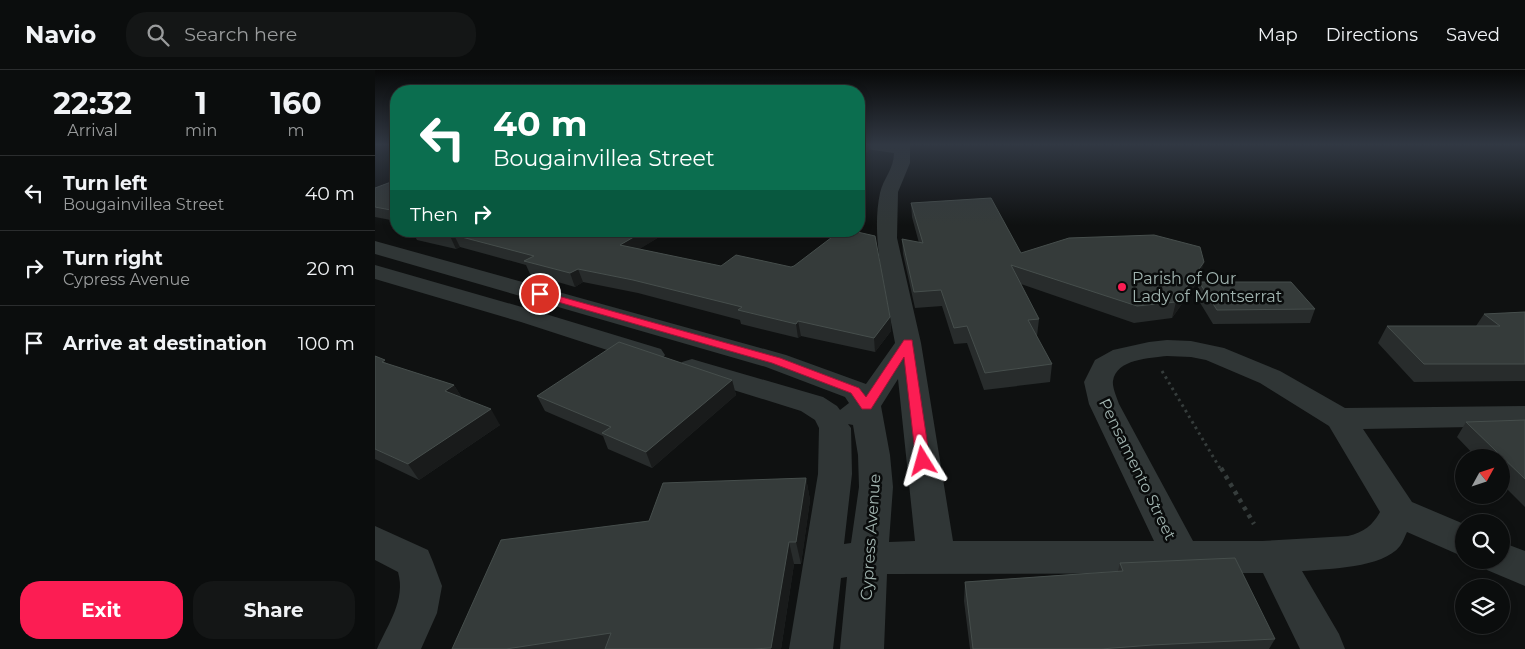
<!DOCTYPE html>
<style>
body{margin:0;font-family:Montserrat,sans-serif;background:#141616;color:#f1f3f6;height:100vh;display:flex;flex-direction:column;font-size:19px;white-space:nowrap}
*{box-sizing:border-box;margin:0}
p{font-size:16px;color:#9a9c9d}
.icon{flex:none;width:28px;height:28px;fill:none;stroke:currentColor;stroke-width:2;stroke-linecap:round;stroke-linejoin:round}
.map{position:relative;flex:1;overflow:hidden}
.drawer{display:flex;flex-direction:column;background:#0b0d0d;width:375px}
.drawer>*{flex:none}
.top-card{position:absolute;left:15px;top:15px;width:475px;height:152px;border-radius:20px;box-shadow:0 2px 8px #0003,0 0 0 1px #2b2d2e;background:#0b6e4f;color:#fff;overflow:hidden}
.needle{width:32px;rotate:50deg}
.fabs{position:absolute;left:1080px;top:379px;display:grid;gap:10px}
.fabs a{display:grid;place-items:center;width:55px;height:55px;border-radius:50%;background:#0b0d0d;box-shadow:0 2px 8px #0003,0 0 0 1px #2b2d2e;font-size:25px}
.pin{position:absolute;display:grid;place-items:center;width:42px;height:42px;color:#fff;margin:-21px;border:2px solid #fff;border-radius:50%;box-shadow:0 1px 5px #0007}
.me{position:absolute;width:55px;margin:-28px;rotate:352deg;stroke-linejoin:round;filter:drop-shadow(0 0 4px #0008)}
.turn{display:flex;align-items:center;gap:18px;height:105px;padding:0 20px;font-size:22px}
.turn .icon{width:65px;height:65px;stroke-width:2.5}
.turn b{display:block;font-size:35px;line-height:42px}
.then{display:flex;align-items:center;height:48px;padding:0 20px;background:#0003;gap:10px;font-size:19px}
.eta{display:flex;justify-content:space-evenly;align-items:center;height:85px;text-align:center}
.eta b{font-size:30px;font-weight:700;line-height:35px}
.action{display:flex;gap:10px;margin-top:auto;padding:10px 20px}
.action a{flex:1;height:58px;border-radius:20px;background:#fc1d53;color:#fff;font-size:20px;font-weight:700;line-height:58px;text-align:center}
.action a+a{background:#141616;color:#f1f3f6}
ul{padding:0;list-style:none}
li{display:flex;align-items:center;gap:15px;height:75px;padding:0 20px;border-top:1px solid #2b2d2e}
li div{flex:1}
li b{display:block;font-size:19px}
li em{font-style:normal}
header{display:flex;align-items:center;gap:30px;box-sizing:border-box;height:70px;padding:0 25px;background:#0b0d0d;border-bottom:1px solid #2b2d2e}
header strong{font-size:24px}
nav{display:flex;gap:28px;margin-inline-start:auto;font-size:18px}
.search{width:350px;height:45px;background:#141616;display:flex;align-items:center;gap:12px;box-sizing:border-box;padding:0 18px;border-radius:20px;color:#9a9c9d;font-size:19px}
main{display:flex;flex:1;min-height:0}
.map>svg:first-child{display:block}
</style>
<header>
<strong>Navio</strong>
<div class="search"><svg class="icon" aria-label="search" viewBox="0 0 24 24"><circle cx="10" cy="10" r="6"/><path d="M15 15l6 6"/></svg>Search here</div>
<nav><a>Map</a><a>Directions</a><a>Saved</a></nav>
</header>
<main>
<section class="drawer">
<div class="eta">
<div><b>22:32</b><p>Arrival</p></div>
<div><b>1</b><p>min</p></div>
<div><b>160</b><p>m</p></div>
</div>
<ul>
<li><svg class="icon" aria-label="left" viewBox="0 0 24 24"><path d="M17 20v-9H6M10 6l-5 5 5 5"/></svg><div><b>Turn left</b><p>Bougainvillea Street</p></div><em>40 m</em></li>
<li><svg class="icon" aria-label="right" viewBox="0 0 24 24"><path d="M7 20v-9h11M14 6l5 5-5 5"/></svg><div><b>Turn right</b><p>Cypress Avenue</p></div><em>20 m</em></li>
<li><svg class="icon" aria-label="arrive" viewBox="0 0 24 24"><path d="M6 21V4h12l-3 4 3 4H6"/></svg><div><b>Arrive at destination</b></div><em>100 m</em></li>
</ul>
<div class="action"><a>Exit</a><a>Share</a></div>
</section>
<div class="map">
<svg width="1150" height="579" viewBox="0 0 1150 579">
<rect width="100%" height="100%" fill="#0f1111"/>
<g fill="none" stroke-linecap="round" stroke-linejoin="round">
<path stroke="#363d3c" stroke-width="3" stroke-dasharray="2.5 4" stroke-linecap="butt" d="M787,301L846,400"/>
<path stroke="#363d3c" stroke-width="4.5" stroke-dasharray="4 5" stroke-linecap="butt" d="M846,398L879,454"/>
<g fill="#303636" fill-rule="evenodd">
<path d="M484,74H535V93L523,122L522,168L546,273L578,471H779L714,334L709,312L720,290L738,280L774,272L792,270L816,271L849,278L905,301L970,338L1150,336V356L988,359L1037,432L1089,454V487L1032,462C1030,466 1028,472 1025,476C1008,498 953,499 927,501L964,564L970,579H925L888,503L512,504L509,579H465L472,507L466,508L458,579H414L443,404L444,358L440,350L426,341L307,304L303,298L307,292L317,289L327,292L448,327L462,336L465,340L474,333L470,327L391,297L0,184V171L411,285L491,314L520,273C512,226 495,170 505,123C508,109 519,99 519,83L484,78ZM792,286L816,287L831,290L885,313L954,356L1005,442C997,456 989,462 973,466L887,471H818L744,334C742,328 737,317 738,311C741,289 775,288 792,286ZM523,309L540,471L514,472L518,417L515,385L506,336ZM473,354L478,355L483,385L484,417L476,473L469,474L477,404L476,358Z"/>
<path d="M0,195L164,242L286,279L290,285L286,291L276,293L266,291L146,252L0,209Z"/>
<path d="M0,456L53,480L58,492L67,516L62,543L46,579H2C13,554 31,530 23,502L0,490Z"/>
<path d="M1126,472L1150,481V516L1112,500L1108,490H1126Z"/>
</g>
</g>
<g fill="#282c2c">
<path d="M21,113V151L0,147V118Z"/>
<path d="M536,133L646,183L825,208L797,248L759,253L646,214L664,249L662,266H661L677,294L675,312L609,320L592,273L579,274L567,236L540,238L528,184L527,169L544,173L537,147Z"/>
<path d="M37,161H294L264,179L346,196L416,197L515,247L516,261L500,282L426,266L423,268L366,254L365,250L263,223L208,212L200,217L155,204L151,195L85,177L81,179L42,170Z"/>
<path d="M824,212L940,239L935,253L838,254L821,226Z"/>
<path d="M1150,242V311L1039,312L1003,273L1012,256H1101L1109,244Z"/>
<path d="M0,286L13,294L79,315L87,328L125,355L44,410L0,389Z"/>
<path d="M357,310L361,325L277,398L233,379L228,366L170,341L162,326Z"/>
<path d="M1150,350V437L1126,413V388H1102L1082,367L1091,352Z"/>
<path d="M431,408L435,430L426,494H419L406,579H77L274,451Z"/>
<path d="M745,493L900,569L894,579H595L589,531L590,512L743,501Z"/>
</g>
<g fill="#191b1b">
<path d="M490,74H493L494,81L484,89V78Z"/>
<path d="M269,161H294L250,188L245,175Z"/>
<path d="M79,165L85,177L81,179L75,166Z"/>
<path d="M829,192L825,208L797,248L801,232Z"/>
<path d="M203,199L208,212L200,217L195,203Z"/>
<path d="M515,247L516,261L500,282L499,268Z"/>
<path d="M423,251L426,266L423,268L421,254Z"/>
<path d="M357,310L361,325L277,398L271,382Z"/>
<path d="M79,315L88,330L70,321Z"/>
<path d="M116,339L125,355L44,410L33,394Z"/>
<path d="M431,408L435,430L426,494L421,472Z"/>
<path d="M414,472L419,494L406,579H396Z"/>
</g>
<g fill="#353b3a" stroke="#464e4c">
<path d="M484,74H490L484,78Z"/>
<path d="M16,112L21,113V141L0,137V118Z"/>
<path d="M616,128L646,183L694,168L779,165L825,177L829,192L801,232L762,236L636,195L664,249L653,250L677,294L610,303L592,256L579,258L566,220L539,222L527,169L548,173L536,133Z"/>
<path d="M51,161H269L245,175L346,196L361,185L416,197L419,196L465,161H478L500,166L515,247L499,268L423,251L421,254L363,240L367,237L258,210L203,199L195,203L149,191L159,186L79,165L75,166Z"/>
<path d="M824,212H916L940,239L842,240Z"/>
<path d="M1150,242V294H1049L1012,256H1125L1109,244Z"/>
<path d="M244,272L357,310L271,382L227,363L236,357L162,326Z"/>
<path d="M0,286L10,290L7,292L79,315L70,321L116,339L33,394L0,379Z"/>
<path d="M1150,350V409L1091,352Z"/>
<path d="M431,408L421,472H414L396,578L377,579H230L236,563L131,579H77L126,470L274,451L288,413Z"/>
<path d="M860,488L900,569L777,575L726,579H598L590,512L748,501L745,493Z"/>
</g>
<linearGradient id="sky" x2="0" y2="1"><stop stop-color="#080909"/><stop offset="0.48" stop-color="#313843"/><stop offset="1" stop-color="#313843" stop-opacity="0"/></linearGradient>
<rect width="1150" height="155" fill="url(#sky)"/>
<path fill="#fc1d53" stroke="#a41336" d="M165,221L405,288L484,318L491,327L529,270H537L555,391L553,394H543L541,391L529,287L496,339H487L476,323L397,293L162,226V222Z"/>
<circle fill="#fc1d53" stroke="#0a0c0c" stroke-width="2" cx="747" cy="217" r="5"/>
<g text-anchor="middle" stroke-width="5" stroke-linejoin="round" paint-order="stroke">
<g font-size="16" fill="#a0b3af" stroke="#0a0c0c" text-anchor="start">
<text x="757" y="214">Parish of Our<tspan x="757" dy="18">Lady of Montserrat</tspan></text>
</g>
<g font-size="16" fill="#a0b3af" stroke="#0a0c0c">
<text transform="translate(763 399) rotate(64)" y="6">Pensamento Street</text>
<text transform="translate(495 467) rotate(-86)" y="6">Cypress Avenue</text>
</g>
</g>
</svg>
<div class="fabs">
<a><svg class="needle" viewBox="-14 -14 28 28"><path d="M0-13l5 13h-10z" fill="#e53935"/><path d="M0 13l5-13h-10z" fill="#9a9c9d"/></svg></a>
<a><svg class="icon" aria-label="search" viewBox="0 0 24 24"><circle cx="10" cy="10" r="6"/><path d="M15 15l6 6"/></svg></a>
<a><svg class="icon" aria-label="layers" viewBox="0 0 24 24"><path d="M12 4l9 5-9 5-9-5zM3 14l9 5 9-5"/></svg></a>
</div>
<div class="pin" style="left:165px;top:224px;background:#d93025"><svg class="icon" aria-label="arrive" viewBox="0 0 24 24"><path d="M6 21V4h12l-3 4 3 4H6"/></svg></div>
<svg class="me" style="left:548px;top:391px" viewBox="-20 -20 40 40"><path d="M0-17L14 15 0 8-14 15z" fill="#fc1d53" stroke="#fff" stroke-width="4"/></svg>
<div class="top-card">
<div class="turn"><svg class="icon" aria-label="left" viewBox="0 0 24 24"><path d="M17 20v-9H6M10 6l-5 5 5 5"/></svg><div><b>40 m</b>Bougainvillea Street</div></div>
<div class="then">Then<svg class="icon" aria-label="right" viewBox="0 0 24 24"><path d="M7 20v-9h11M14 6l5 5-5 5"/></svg></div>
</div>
</div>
</main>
